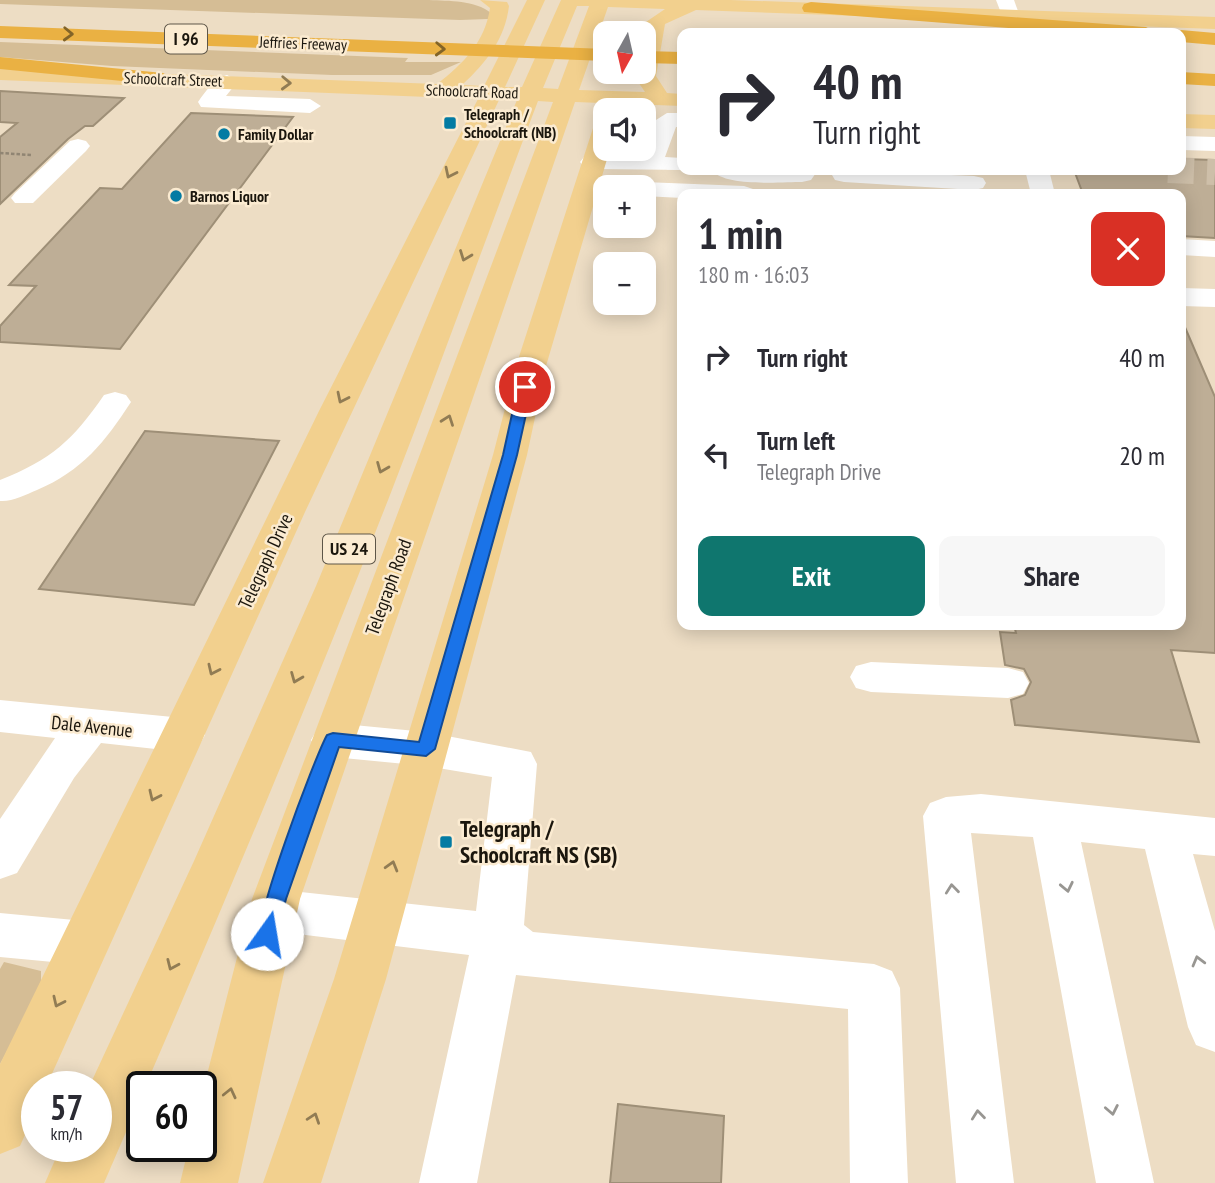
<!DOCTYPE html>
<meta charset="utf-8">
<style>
body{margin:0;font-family:"PT Sans Narrow",sans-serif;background:#f7f7f7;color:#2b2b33;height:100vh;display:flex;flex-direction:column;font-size:26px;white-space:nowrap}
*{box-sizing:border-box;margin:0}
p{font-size:23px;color:#7c7c81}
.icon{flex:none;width:38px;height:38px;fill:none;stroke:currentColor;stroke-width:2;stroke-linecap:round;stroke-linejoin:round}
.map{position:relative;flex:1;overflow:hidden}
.panel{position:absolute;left:677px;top:189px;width:509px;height:441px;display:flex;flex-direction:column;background:#fff;border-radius:14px;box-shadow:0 4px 18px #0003}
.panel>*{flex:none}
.hud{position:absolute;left:677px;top:28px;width:509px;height:147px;border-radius:14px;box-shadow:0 4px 18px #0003;background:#fff;color:#2b2b33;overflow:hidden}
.needle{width:46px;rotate:188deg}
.controls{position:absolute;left:593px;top:21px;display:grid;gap:14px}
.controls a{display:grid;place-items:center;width:63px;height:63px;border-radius:14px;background:#fff;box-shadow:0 4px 18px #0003;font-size:35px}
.speed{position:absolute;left:21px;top:1071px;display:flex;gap:14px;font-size:35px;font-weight:700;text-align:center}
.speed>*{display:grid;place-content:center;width:91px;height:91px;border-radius:50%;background:#fff;box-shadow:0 4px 18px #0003;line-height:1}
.speed small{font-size:18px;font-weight:400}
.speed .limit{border:4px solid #111;border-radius:10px;background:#fff;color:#111}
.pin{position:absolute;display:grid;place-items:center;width:60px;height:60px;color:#fff;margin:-30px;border:4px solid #fff;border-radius:50%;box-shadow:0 2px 7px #0007}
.me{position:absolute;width:77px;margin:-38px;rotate:13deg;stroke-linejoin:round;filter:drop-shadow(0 0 5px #0008)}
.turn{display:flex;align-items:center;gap:24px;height:147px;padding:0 21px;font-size:32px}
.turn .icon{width:91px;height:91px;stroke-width:2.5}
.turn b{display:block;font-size:49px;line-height:60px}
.round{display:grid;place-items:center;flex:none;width:74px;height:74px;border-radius:14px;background:#f7f7f7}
.headline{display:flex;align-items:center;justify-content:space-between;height:119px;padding:0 21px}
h1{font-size:42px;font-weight:700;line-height:52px}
.action{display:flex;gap:14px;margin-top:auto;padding:14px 21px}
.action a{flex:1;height:80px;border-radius:14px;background:#0f766e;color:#fff;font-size:28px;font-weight:700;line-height:80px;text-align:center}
.action a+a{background:#f7f7f7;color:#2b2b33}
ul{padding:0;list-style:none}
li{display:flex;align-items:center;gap:21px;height:98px;padding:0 21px}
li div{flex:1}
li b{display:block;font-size:26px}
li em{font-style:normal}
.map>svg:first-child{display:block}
</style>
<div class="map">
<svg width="1215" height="1183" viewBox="0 0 1215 1183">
<rect width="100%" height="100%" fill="#edddc4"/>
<g fill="#d5bd95">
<path d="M0,0H429C449,1 475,0 491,13L488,19L460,20L0,4Z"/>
<path d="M0,42L408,58L405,62H461L431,75H332L112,66L0,57Z"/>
<path d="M4,962L41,971V989L0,1064V969Z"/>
</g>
<g fill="#beae96" stroke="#9e8f77" stroke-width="2">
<path d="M0,91L124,98L93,126H85L68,139L0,204V137L17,123L0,122Z"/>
<path d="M191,113L293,117L120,349L0,342V326L36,286L9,285L100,188L122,189Z"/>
<path d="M1181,159L1215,160V238L1181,236V194H1083L1074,170H1181Z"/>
<path d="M1181,318L1215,397V653L1171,650L1199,742L1015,725L1011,700L1025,695L1031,682L1024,669L1005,665L1000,632L1016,633L1014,625H1181Z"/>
<path d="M145,431L279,441L194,605L39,589Z"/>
<path d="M618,1104L724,1116L721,1183H610Z"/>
</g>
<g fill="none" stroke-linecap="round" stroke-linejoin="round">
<path stroke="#cebfa9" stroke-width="26" stroke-dasharray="26 13" stroke-linecap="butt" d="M1168,170L1215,172"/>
<path stroke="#908573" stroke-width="2.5" stroke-dasharray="3.5 2" stroke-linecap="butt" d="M0,153L31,155"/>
<g fill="#fff" fill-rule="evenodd">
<path d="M996,0H1014L1019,14L1017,18H1003Z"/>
<path d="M227,75L238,81L226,96L310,99L321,106L310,113L201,107L198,102C205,92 215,78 227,75Z"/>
<path d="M667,113H682V127H676L665,157L682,158V170H691L592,169L584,167L580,162L584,157L641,156L656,120Z"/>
<path d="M1181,136L1215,137V151L1181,150Z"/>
<path d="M78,139L86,141L90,146L86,151L33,203H15L11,198L15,193L70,141Z"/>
<path d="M712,170H818L811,180L802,182C781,182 724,187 712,170Z"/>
<path d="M836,170L974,176L983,178L986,183L983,188L974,190L844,182L835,180L832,175Z"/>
<path d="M1025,170H1049L1055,194H1031Z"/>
<path d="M644,182L744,186L753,189L757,194H682V198L644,196V187H633Z"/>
<path d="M1181,239L1215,241V257L1181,255Z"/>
<path d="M1181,288L1215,289V307L1181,306Z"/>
<path d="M115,392L126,395L131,402C105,442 82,471 37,490C25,495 12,502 0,501V480C51,460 73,440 104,395Z"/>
<path d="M871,662L1008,668L1023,672L1029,683L1023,694L1008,698L871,692L856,688L850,677L856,666Z"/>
<path d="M0,700L183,718L198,723L205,735L198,747L183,752L101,743L74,778L17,873L0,879V819L55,738L0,732Z"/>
<path d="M333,723L426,732L531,752L537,764L524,925L533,932L874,964L892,971L900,988L908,1183H850L848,1009L516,975L477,1183H419L469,955L273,931L256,925L248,910L256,895L273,889L476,911L492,777L426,766L333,757L318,752L311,740L318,728Z"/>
<path d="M981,794L1215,818V856L1193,854L1215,931V1052L1196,1045L1188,1027L1145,849L1081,842L1154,1183H1096L1033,837L971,833L1014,1183H956L923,816L930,803L946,797Z"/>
<path d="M0,913L85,921L103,927L110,943L103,959L85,965L0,957Z"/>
</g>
<g fill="#f2d08e" fill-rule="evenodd">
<path d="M480,0L507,2L509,6C505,39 486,63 462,85L484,86L527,0H545L505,87H522L561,0H730L1215,17V29L696,10L665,24L656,76L667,93L682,94V106L575,102L300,899L238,1183H180L189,1146H201V1098L252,899L553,102L538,101C488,232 441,364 390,495C312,694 230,891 145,1087H142V1095L104,1183H45L61,1146H96V1087H89L194,861L316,586L517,100H499L305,512L46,1087H37V1108L20,1146L0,1154V1064L319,411L478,99L0,80V68L437,84C463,64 485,42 490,8ZM577,6H589L558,89L543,88ZM608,7L665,9L646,22L644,72H635L634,76L645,92L579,90Z"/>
<path d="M1181,114L1215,115V129L1181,128Z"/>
<path d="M606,115V149H610L546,366L527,455L386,979L321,1183H263L334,979L493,455L516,366L595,122Z"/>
</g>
<g fill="#eab143" fill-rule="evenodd">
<path d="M811,2L1146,27L1156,33H1071L804,12L802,8L804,4Z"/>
<path d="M0,26L606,49V61L0,38Z"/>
<path d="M1181,30L1215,33V45L1181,42V33H1173Z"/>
<path d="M644,51L682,52V64L644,63Z"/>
<path d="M0,57L163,73L174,79L163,85L0,69Z"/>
<path d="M1181,72L1215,74V86L1181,84Z"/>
</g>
</g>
<defs><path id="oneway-chevron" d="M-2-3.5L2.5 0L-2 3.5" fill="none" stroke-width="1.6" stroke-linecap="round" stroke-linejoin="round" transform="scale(1.75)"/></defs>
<g stroke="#826428">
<use href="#oneway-chevron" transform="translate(68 34) rotate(2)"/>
<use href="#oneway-chevron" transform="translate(440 49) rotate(2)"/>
</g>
<g stroke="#917c54">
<use href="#oneway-chevron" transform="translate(286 83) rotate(2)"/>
<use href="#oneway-chevron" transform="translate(450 173) rotate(116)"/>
<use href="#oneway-chevron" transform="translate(465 256) rotate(111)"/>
<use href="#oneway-chevron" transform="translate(342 398) rotate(116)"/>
<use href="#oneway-chevron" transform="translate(448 420) rotate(-70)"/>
<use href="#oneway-chevron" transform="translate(382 468) rotate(112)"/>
<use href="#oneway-chevron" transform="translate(213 670) rotate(115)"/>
<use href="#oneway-chevron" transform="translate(296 678) rotate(112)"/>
<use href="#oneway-chevron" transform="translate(154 796) rotate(115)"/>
<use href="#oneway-chevron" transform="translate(392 866) rotate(-74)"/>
<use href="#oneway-chevron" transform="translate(172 965) rotate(114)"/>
<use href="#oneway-chevron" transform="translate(58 1002) rotate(115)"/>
<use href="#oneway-chevron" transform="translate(230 1093) rotate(-77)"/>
<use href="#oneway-chevron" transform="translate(314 1118) rotate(-71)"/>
</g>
<g stroke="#989692">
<use href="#oneway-chevron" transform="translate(1067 887) rotate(78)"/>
<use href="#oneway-chevron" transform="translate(952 889) rotate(-96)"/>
<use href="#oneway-chevron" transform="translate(1198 961) rotate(-105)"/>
<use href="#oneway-chevron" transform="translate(1112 1110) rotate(79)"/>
<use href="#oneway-chevron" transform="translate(978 1115) rotate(-96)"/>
</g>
<path fill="#1a73e8" stroke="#114b97" stroke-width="2" d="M525,383L532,387L517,455L435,749L426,756L339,747L286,899L275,941L267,944L260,941C252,924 314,759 327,735L333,733L419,742L503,455L518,387Z"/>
<g fill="#037ba3" stroke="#fbebd1" stroke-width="2.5">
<rect x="443" y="116" width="14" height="14" rx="3.5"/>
<circle cx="224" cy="134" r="7"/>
<circle cx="176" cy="196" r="7"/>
<rect x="439" y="835" width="14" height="14" rx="3.5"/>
</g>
<g text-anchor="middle" stroke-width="5" stroke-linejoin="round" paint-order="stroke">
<g font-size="16" fill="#1b160d" stroke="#fbebd1">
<text transform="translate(303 43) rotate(2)" y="6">Jeffries Freeway</text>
<text transform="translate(173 79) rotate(2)" y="6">Schoolcraft Street</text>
<text transform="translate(472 91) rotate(2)" y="6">Schoolcraft Road</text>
</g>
<g font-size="16" font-weight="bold" fill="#1b160d" stroke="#fbebd1" text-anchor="start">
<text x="464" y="120">Telegraph /<tspan x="464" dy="18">Schoolcraft (NB)</tspan></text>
<text x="238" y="140">Family Dollar</text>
<text x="190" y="202">Barnos Liquor</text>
</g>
<g fill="#fbebd1" stroke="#5e5648" stroke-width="2">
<rect x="165" y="24.5" width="42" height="29" rx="5"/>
<rect x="323" y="534.5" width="52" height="29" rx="5"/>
</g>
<g font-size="18" font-weight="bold" fill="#1b160d">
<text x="186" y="45">I 96</text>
<text x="349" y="555">US 24</text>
</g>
<g font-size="19" fill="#1b160d" stroke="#fbebd1">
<text transform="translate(265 561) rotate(-65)" y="7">Telegraph Drive</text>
<text transform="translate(388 587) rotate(-70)" y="7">Telegraph Road</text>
<text transform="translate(92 726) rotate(6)" y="7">Dale Avenue</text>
</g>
<g font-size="23" font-weight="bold" fill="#1b160d" stroke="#fbebd1" text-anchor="start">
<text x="460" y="837">Telegraph /<tspan x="460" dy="26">Schoolcraft NS (SB)</tspan></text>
</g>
</g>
</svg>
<div class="controls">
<a><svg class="needle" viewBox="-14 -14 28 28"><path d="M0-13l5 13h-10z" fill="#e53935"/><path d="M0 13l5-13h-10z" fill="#7c7c81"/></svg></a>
<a><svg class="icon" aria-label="sound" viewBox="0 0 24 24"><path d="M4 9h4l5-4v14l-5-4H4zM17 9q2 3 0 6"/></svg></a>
<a>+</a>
<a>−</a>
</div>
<div class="speed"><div>57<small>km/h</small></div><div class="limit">60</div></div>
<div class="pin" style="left:525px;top:387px;background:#d93025"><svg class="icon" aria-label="arrive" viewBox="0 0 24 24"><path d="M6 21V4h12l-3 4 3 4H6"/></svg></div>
<svg class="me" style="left:267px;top:934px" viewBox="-20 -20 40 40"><circle r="19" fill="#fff"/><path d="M0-13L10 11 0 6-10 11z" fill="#1a73e8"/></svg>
<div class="hud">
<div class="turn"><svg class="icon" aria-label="right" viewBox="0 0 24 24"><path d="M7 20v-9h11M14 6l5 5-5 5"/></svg><div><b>40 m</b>Turn right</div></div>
</div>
<section class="panel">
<div class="headline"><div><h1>1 min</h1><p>180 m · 16:03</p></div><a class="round" style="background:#d93025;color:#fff"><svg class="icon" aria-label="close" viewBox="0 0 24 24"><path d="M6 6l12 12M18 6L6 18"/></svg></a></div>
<ul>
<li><svg class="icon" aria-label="right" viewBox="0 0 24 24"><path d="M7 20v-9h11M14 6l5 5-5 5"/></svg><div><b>Turn right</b></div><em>40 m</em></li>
<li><svg class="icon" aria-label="left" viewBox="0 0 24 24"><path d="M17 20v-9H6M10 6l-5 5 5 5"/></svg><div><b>Turn left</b><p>Telegraph Drive</p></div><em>20 m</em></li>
</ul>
<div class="action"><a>Exit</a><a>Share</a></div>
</section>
</div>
